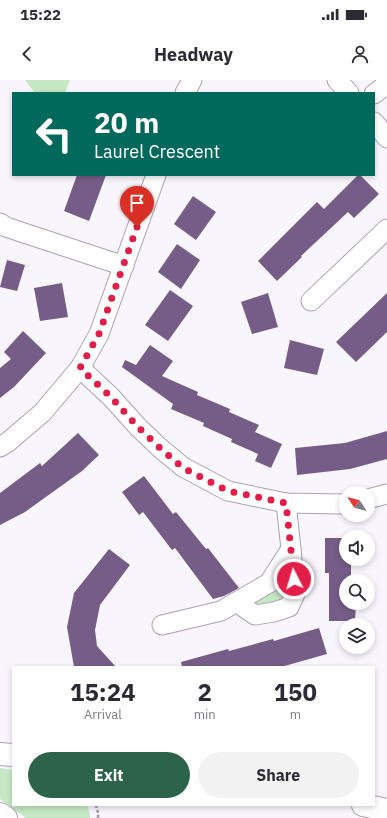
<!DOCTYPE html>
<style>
body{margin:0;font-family:"IBM Plex Sans",sans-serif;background:#f2f2f3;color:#2b2b33;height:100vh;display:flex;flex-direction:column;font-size:15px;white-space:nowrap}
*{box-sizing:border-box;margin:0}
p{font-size:13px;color:#7c7c81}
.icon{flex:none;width:22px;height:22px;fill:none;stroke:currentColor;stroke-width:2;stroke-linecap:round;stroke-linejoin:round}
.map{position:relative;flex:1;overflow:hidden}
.details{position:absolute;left:12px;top:586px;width:363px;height:140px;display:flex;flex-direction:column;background:#fff;border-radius:0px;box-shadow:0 2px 6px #0003}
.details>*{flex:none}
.guide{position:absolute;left:12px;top:12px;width:363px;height:84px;border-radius:0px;box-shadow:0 2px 6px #0003;background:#00695c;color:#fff;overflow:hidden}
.needle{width:26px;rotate:306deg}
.controls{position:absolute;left:339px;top:406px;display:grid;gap:8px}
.controls a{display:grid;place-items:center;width:36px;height:36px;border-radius:50%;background:#fff;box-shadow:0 2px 6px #0003;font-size:20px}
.pin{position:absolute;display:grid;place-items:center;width:34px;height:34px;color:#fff;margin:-41px -17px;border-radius:50% 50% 50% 0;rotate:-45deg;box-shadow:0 0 4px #0007}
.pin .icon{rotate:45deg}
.me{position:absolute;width:44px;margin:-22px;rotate:355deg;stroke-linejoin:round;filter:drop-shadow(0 0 3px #0008)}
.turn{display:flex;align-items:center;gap:14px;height:84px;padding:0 16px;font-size:18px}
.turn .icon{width:52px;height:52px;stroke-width:2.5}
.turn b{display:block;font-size:28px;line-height:34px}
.eta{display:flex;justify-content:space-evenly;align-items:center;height:68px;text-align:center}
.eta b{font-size:24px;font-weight:700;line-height:28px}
.primary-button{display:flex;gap:8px;margin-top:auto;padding:8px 16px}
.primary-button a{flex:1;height:46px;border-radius:24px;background:#2c634a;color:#fff;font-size:16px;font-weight:700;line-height:46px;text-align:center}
.primary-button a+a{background:#f2f2f3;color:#2b2b33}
.status{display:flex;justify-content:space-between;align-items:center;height:28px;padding:0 20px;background:#fff;direction:ltr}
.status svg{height:11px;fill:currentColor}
header{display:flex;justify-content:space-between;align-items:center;height:52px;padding:0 16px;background:#fff;font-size:18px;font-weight:700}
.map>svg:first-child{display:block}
</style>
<div class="status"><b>15:22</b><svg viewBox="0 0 49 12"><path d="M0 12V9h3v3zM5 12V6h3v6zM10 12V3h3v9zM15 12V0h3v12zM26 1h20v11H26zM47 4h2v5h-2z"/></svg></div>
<header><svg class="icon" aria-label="back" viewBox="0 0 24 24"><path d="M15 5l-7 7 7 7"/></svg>Headway<svg class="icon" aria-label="person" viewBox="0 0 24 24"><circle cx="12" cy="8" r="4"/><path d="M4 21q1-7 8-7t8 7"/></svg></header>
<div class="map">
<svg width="387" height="738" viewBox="0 0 387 738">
<rect width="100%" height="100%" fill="#f9f5fc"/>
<g fill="#c7e8c4">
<path d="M25,0H70L65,13H35Z"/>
<path d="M286,488V519L256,527L250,518Z"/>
<path d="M0,688L13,690V725H87L90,734V738H26L0,719Z"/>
</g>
<g fill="#765d88">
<path d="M77,95H106L89,141L64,131Z"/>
<path d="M358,95H360L379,114L354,138L348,132L301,176L302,177L277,201L258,181L317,122L324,129Z"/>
<path d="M193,116L216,132L196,160L174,144Z"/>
<path d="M177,164L200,180L181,209L158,192Z"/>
<path d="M7,180L25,185L17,211L0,207Z"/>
<path d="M62,203L68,237L40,241L34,208Z"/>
<path d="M170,210L193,226L168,261L145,245Z"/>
<path d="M268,213L278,247L252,254L241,222Z"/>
<path d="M387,213V252L356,282L336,262Z"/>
<path d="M23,251L46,273L14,307L0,318V288L11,279L4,272Z"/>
<path d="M290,260L324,269L317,295L284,288Z"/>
<path d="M150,265L173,281L162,296L198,312L197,315L230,329L229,332L259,345L255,352L282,364L271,388L255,381L258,374L231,362L232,359L203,346L204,343L171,329L173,324L122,287L125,280L136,285Z"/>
<path d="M387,351V379L350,389L297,395L295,368L345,363Z"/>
<path d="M78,353L99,375L82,391L25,432L0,445V413L40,383L42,386Z"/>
<path d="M144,396L173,434L176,432L206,469L208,468L239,508L224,516L213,519L175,468L172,470L143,432L139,435L122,412Z"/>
<path d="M325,458H346V479H351V501H346V523H356L355,541H329V493H325Z"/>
<path d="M109,469L130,485L100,525L95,550L97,566L116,587H74L67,547L74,513Z"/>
<path d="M319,548L327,574L281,587H182L181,582L228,569L229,571L273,559L274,561Z"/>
</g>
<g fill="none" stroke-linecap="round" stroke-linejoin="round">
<defs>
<g id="minor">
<path d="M337,0L349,13"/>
<path d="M185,13L192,0"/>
<path d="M374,14L387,4"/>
<path d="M374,42L387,58"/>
<path d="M0,143L6,147L124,186"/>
<path d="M311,221L387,149"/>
<path d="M80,288L111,317L138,347L160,368L183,387L228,411L286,423L341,424L346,423"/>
<path d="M0,367L8,362L42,333L80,288L99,254L156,95"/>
<path d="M368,419L387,414"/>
<path d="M236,522L255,535L274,532L289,527L295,514L291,469"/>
<path d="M162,545L221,531L269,503L291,469L286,423"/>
</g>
<g id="tertiary">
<path d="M0,674L13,675"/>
<path d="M363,725L387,730"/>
</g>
<path id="primary" d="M0,734L6,738"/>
</defs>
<use href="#minor" stroke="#aba1b3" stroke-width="21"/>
<use href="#tertiary" stroke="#aba1b3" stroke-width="24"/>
<use href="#primary" stroke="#aba1b3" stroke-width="24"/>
<path stroke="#9d99a0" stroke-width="2.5" stroke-dasharray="3 2" stroke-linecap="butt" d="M96,725L98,733V738"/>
<use href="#minor" stroke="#fff" stroke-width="19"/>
<use href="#tertiary" stroke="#fff" stroke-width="22"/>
<use href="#primary" stroke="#fff" stroke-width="22"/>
</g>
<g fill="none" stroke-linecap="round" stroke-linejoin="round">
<path stroke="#e11d48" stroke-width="7" stroke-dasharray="0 12.6" d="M137,147L99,254L80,288L111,317L138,347L160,368L183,388L228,411L286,423L294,499"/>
</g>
</svg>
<div class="controls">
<a><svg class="needle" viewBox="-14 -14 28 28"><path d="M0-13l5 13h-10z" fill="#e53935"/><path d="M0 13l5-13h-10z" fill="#7c7c81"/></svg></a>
<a><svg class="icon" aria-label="sound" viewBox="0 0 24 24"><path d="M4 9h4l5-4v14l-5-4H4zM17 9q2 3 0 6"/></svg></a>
<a><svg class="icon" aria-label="search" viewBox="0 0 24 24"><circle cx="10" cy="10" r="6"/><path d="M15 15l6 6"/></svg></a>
<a><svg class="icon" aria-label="layers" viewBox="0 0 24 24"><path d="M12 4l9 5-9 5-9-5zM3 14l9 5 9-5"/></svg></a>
</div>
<div class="pin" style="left:137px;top:147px;background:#d93025"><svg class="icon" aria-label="arrive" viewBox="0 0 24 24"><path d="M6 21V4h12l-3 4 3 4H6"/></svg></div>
<svg class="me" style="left:294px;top:499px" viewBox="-20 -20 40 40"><circle r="17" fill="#e11d48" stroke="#fff" stroke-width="3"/><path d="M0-11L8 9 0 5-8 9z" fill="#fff"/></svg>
<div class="guide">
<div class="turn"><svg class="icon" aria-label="left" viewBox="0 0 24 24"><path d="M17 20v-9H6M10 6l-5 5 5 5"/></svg><div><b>20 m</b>Laurel Crescent</div></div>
</div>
<section class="details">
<div class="eta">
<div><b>15:24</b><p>Arrival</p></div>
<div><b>2</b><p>min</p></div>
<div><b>150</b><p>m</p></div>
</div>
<div class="primary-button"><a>Exit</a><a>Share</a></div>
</section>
</div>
